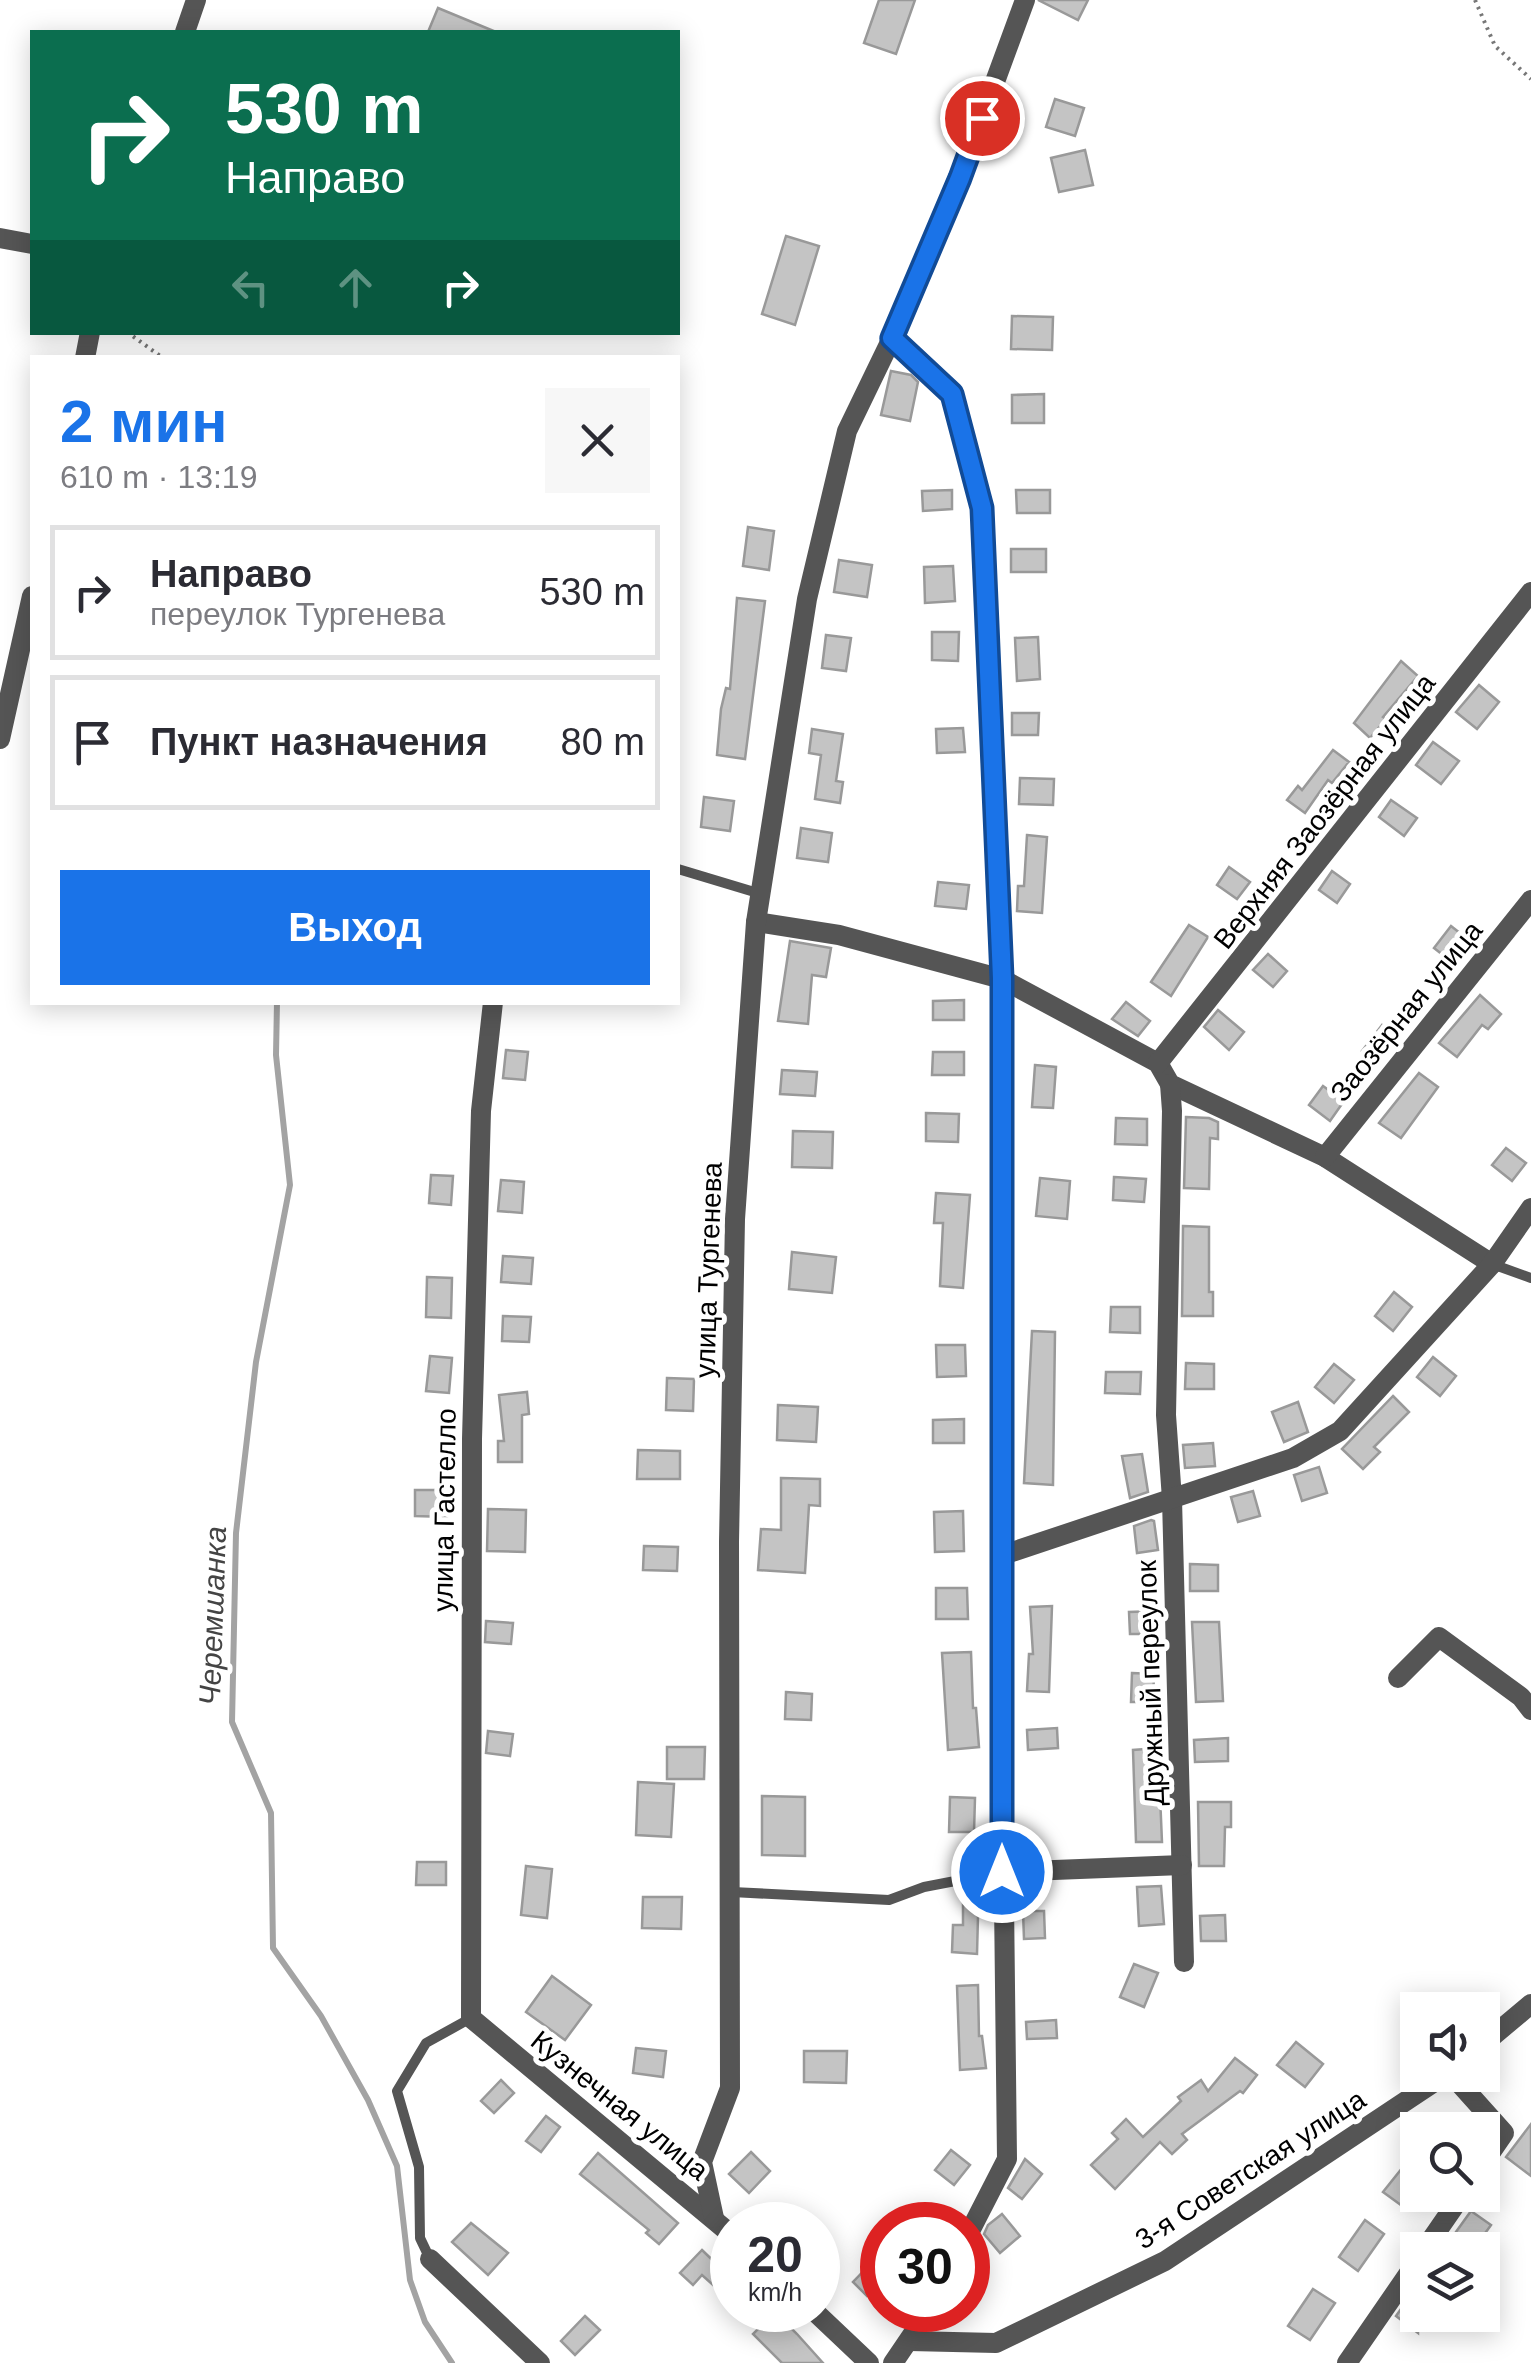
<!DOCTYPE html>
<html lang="ru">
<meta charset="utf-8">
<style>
body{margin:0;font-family:Helvetica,sans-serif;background:#f7f7f7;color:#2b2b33;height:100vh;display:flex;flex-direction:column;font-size:38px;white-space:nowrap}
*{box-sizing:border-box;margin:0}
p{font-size:32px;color:#7c7c81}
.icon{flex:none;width:55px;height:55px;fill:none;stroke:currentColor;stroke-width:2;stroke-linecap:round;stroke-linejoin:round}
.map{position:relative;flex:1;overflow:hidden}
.panel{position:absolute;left:30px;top:355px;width:650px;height:650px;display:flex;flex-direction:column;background:#fff;border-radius:0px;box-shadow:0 5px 25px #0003}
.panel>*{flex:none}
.banner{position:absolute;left:30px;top:30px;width:650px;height:305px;border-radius:0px;box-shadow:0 5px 25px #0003;background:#0b6e4f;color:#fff;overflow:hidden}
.buttons{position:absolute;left:1400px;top:1992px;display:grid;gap:20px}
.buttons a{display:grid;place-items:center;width:100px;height:100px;border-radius:0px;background:#fff;box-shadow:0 5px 25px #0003;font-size:50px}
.speed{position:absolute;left:710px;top:2202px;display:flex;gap:20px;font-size:50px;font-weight:700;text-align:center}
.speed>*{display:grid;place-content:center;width:130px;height:130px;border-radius:50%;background:#fff;box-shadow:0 5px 25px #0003;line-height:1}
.speed small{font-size:25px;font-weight:400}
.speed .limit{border:15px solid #d22;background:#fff;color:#111}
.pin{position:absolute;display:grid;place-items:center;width:85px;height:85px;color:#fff;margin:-42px;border:5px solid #fff;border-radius:50%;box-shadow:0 2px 10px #0007}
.me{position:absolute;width:110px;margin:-55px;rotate:0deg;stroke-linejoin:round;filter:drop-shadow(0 0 8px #0008)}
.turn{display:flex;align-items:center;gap:35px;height:210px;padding:0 30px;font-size:45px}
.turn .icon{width:130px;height:130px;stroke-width:2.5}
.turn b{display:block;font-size:70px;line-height:85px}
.lanes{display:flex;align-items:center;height:95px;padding:0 30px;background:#0003;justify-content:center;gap:50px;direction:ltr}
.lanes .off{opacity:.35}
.round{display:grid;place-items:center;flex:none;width:105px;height:105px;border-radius:0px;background:#f7f7f7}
.head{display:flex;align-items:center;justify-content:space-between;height:170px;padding:0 30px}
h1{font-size:60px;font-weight:800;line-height:75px;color:#1a73e8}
.cta{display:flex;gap:20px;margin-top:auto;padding:20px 30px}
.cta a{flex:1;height:115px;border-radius:0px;background:#1a73e8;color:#fff;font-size:40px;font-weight:800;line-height:115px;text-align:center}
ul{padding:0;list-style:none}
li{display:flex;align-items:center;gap:30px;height:135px;margin:0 20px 15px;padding:0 10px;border:5px solid #e1e1e2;border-radius:0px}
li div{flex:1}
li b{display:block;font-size:38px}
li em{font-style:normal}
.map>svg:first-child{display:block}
</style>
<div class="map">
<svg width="1531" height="2363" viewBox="0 0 1531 2363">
<rect width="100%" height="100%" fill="#fff"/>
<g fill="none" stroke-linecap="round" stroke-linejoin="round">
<path stroke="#a3a3a3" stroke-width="6" d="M277,1002L276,1055L290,1185L256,1362L236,1533L232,1722L271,1813L273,1948L321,2016L368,2100L397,2166L410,2280L425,2322L452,2363"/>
</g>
<g fill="#c4c4c4" stroke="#999" stroke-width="2.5">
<path d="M879,0H915L896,54L864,43Z"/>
<path d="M1038,0H1088L1078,20Z"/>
<path d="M438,8L496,32H428Z"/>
<path d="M1055,99L1084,108L1075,136L1046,127Z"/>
<path d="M1085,150L1093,185L1059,192L1051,158Z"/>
<path d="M786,236L819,246L795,325L762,314Z"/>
<path d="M1012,316L1053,317L1052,350L1011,349Z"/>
<path d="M891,371L911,375L918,382L910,421L881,415Z"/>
<path d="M1044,394V423H1012V395Z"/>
<path d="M952,490V509L923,511L922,491Z"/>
<path d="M1016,490H1050V513H1017Z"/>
<path d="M748,527L774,531L769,570L743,566Z"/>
<rect x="1011" y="549" width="35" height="23"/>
<path d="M839,560L872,565L867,597L834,592Z"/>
<path d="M953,566L955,601L925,603L924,567Z"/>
<path d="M737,598L765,601L745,759L717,755L721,709L726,688L730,689Z"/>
<path d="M932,632H959L958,661L932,660Z"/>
<path d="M826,635L851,638L846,671L822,668Z"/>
<path d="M1038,637L1040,679L1017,681L1015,638Z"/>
<path d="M1401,661L1418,676L1383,717L1386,719L1370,738L1354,723Z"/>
<path d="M1479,685L1499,702L1477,729L1456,712Z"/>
<path d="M1012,713H1039L1038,735H1012Z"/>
<path d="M963,728L965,752L937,753L936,729Z"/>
<path d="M812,729L843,734L836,781L843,782L840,803L815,799L821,755L809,753Z"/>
<path d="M1433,742L1459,761L1441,784L1416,765Z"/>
<path d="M1333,750L1349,762L1332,783L1328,780L1305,813L1287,800L1298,786L1302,790Z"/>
<path d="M1020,778L1054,779L1053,805L1019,804Z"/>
<path d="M704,797L734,801L730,831L701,827Z"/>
<path d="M1391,800L1417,818L1404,836L1379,817Z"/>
<path d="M801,828L832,833L828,862L797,858Z"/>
<path d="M1027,835L1047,837L1042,913L1017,911L1018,886H1024Z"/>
<path d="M1229,867L1250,882L1237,899L1217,885Z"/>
<path d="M1332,871L1350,884L1337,903L1319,890Z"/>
<path d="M938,882L969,885L966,909L935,906Z"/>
<path d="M1189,925L1208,937L1171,996L1151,982Z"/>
<path d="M1451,926L1470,941L1453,963L1434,948Z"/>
<path d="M790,941L831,948L826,977L812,975L808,1024L778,1021Z"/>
<path d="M1268,954L1287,971L1273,987L1253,970Z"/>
<path d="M1480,995L1501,1014L1488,1029L1482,1025L1457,1057L1439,1043Z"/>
<path d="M964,1000V1020H933V1001Z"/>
<path d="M1126,1002L1150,1021L1138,1036L1112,1019Z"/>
<path d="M1218,1010L1244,1032L1229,1050L1204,1027Z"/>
<path d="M1382,1025L1396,1037L1376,1062L1362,1051Z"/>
<path d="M506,1050L528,1052L525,1080L503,1078Z"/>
<path d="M933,1052H964V1075H932Z"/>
<path d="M1035,1065L1056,1067L1053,1108L1032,1107Z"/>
<path d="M782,1070L817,1072L815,1096L780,1094Z"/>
<path d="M1419,1073L1438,1087L1401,1138L1379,1123Z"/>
<path d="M1323,1086L1344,1101L1330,1121L1309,1105Z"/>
<path d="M926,1113L959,1114L958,1142L926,1141Z"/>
<path d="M1186,1117L1209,1118L1218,1122V1139L1210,1138L1209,1189L1184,1188Z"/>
<path d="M1116,1118L1147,1119V1145L1115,1144Z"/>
<path d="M793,1131L833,1132L832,1168L792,1167Z"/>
<path d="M1506,1148L1526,1163L1512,1181L1492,1165Z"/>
<path d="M431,1175L453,1176L451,1205L429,1203Z"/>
<path d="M1114,1177L1146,1179L1144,1202L1113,1200Z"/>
<path d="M1040,1178L1070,1181L1067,1219L1036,1216Z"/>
<path d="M501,1180L524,1182L522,1213L498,1211Z"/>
<path d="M936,1193L970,1195L963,1288L940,1286L943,1223H934Z"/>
<path d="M1183,1226L1209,1227V1292H1213V1316H1182Z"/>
<path d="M792,1252L836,1257L832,1293L789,1289Z"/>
<path d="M503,1256L533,1258L531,1284L501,1282Z"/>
<path d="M427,1277L452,1278L451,1318L426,1317Z"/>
<path d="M1394,1292L1412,1307L1393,1331L1375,1316Z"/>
<path d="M1111,1307H1140V1333L1110,1332Z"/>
<path d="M503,1316L531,1317L529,1342L502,1341Z"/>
<path d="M1032,1331L1055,1332L1053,1485L1024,1483Z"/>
<path d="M936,1345H965L966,1376L937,1377Z"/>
<path d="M430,1356L452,1358L449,1393L426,1391Z"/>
<path d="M1433,1357L1456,1376L1440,1396L1417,1377Z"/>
<path d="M1186,1363L1214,1364V1389H1185Z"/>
<path d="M1334,1364L1354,1380L1334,1403L1315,1387Z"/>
<path d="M1106,1372H1141L1140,1394L1105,1393Z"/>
<path d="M667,1378L694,1379L693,1411L666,1410Z"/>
<path d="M527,1392L529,1414L522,1415V1462H498V1441H504L499,1395Z"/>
<path d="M1393,1396L1409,1412L1374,1447L1380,1452L1363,1469L1342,1449Z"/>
<path d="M1298,1402L1308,1432L1284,1442L1272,1412Z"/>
<path d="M778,1405L818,1407L816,1442L777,1440Z"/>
<path d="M964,1419V1443H933V1420Z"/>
<path d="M1213,1443L1215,1466L1185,1468L1183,1445Z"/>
<path d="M638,1450L680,1451V1479H637Z"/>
<path d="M1142,1454L1148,1492L1130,1498L1122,1456Z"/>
<path d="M1319,1467L1327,1493L1302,1501L1294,1475Z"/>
<path d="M781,1478L820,1479V1506L809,1505L805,1573L758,1570L761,1529L781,1530Z"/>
<path d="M415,1490H447V1517L415,1516Z"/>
<path d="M1253,1491L1260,1516L1238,1522L1231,1497Z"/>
<path d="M488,1509L526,1510L525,1552L487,1551Z"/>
<path d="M963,1511L964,1551L935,1552L934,1512Z"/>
<path d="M1151,1520L1154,1521L1158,1550L1137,1553L1134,1526Z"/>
<path d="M644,1546L678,1547L677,1571L643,1570Z"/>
<path d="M1190,1564L1218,1565V1591H1190Z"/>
<path d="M936,1588H967L968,1619H936Z"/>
<path d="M1052,1606L1049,1692L1027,1691L1029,1654H1033L1030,1607Z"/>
<path d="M1156,1611V1634H1130L1129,1612Z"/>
<path d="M486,1621L513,1623L511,1644L485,1642Z"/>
<path d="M1192,1622H1219L1223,1701L1196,1702Z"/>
<path d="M971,1652L973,1708H976L979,1747L948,1750L942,1653Z"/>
<path d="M1132,1673L1154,1674L1153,1702H1131Z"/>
<path d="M786,1692L812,1694L811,1720L785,1719Z"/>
<path d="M1057,1728L1058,1748L1028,1750L1027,1730Z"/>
<path d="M488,1731L513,1734L510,1756L486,1753Z"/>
<path d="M1228,1738V1761L1195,1762L1194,1740Z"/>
<path d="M667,1747H705L704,1779H667Z"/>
<path d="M1158,1748L1162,1842H1136L1133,1750Z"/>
<path d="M638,1782L674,1784L671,1837L636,1835Z"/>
<path d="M762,1796L805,1797V1856L762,1855Z"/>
<path d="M950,1797L975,1798L974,1832H949Z"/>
<path d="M1198,1802H1231V1827H1225L1224,1866H1199Z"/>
<path d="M417,1862H446V1885H416Z"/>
<path d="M526,1866L552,1869L547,1918L521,1915Z"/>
<path d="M1161,1886L1164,1924L1139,1926L1137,1887Z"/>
<path d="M643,1897H682L681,1929L642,1928Z"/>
<path d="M963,1898H989V1916H978L977,1954L952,1952L953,1925H963Z"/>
<path d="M1023,1911H1044L1045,1938L1024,1939Z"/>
<path d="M1225,1915L1226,1941H1201L1200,1916Z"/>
<path d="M1134,1964L1158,1973L1144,2007L1120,1997Z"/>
<path d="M552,1976L591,2005L565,2040L526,2012Z"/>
<path d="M978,1985L979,2036H982L986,2068L960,2070L957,1986Z"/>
<path d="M1056,2020L1057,2038L1027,2039L1026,2022Z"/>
<path d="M1296,2042L1323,2064L1305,2087L1277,2065Z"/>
<path d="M636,2048L666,2051L663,2077L633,2073Z"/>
<path d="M804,2051H847L846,2083L804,2082Z"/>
<path d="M1235,2058L1257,2075L1243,2093L1240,2091L1182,2134L1187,2140L1172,2154L1160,2142L1115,2189L1091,2165L1118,2139L1112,2133L1126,2119L1143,2137L1181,2101L1178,2097L1201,2080L1208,2091Z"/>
<path d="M501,2080L514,2093L494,2113L481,2101Z"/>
<path d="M546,2116L560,2127L541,2152L526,2141Z"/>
<path d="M1531,2124V2176L1506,2157Z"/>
<path d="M951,2150L970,2165L954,2185L935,2170Z"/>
<path d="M751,2152L770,2171L749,2193L729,2174Z"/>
<path d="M598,2153L678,2223L659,2244L646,2233L649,2230L580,2174Z"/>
<path d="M1025,2159L1042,2174L1022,2199L1008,2188Z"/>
<path d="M1403,2167L1418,2178V2191L1405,2208L1383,2192Z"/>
<path d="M1471,2211L1491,2225L1473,2250H1443Z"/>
<path d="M1002,2214L1020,2236L1000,2253L984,2234L988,2225Z"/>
<path d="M1365,2220L1384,2234L1358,2271L1339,2257Z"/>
<path d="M471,2223L508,2253L488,2275L452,2242Z"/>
<path d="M702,2250L732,2279V2302L702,2275L693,2285L680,2273Z"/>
<path d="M882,2252V2280L867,2296L853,2282Z"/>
<path d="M1418,2285V2333L1396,2316Z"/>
<path d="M1313,2289L1335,2303L1310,2340L1288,2326Z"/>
<path d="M775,2312L797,2334L823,2363H782L753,2334Z"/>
<path d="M585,2316L600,2330L575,2355L561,2341Z"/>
</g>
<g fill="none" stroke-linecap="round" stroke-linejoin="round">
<g stroke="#777" stroke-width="4" stroke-dasharray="2.5 5" stroke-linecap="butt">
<path d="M1475,0L1495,46L1531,79"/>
<path d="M127,332L163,358"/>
</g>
<g stroke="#555" stroke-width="10">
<path d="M678,869L761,894"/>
<path d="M1492,1264L1531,1278"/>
<path d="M732,1892L889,1900L924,1887L1002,1872"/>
<path d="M430,2259L420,2238L419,2167L397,2091L426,2043L471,2018"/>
</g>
<g stroke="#555" stroke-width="20">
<path d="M0,238L32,244"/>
<path d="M892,338L951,394L982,508L1002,979L1000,1556L1007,2159L968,2235"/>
<path d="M756,922L839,935L1002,979L1158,1063L1170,1084L1325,1157L1492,1264"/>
<path d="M493,1002L481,1111L472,1439L471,2018L732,2235"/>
<path d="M1158,1063L1531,592"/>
<path d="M1170,1084L1172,1111L1166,1415L1172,1499L1184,1962"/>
<path d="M1325,1157L1531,900"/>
<path d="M1000,1556L1293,1458L1340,1431L1492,1264L1531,1208"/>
<path d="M1398,1678L1439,1637L1521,1697L1531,1710"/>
<path d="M1002,1872L1182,1865"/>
<path d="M1482,2045L1531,2004"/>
<path d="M1452,2075L1504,2133L1482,2165"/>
<path d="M714,2218L702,2162L730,2088L729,1542L735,1219L756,922L807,599L847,431L892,338L960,177L1025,0"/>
<path d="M1424,2250L1462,2195"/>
<path d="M430,2259L540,2363"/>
<path d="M813,2310L869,2363"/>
<path d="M910,2341L996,2343L1165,2261L1445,2075"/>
<path d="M893,2363L929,2310"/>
<path d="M1347,2363L1418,2260"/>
</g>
<g stroke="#555" stroke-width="20">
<path d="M185,32L196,0"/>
<path d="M85,358L90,332"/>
<path d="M0,739L32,596"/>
</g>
</g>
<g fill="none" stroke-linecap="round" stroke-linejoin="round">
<defs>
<path id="route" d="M982,118L960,178L892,338L952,394L982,508L1002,978V1872"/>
</defs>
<use href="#route" stroke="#114b97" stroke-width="25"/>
<use href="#route" stroke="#1a73e8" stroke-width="18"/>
</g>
<g text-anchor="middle" stroke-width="10" stroke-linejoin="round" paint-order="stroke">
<g font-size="28" fill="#000" stroke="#fff">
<text transform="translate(1324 811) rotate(-52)" y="10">Верхняя Заозёрная улица</text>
<text transform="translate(1406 1011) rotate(-51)" y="10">Заозёрная улица</text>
<text transform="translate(708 1270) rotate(-88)" y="10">улица Тургенева</text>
<text transform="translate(444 1510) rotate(-89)" y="10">улица Гастелло</text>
<text transform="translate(1150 1683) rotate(-92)" y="10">Дружный переулок</text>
<text transform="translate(620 2105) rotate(39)" y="10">Кузнечная улица</text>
<text transform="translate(1250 2169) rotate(-33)" y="10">3-я Советская улица</text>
</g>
<g font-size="30" font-style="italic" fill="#444" stroke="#fff">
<text transform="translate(213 1616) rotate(-88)" y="10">Черемшанка</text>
</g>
</g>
</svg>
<div class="buttons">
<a><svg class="icon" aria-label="sound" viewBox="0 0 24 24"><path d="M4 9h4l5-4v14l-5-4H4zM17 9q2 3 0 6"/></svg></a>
<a><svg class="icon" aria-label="search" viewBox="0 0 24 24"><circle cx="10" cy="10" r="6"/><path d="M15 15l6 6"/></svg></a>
<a><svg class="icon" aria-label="layers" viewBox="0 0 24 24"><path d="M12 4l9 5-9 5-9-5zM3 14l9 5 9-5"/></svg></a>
</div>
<div class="speed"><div>20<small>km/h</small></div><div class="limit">30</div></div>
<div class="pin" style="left:982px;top:118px;background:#d93025"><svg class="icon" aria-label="arrive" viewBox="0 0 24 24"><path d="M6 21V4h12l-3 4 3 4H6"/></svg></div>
<svg class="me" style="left:1002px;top:1872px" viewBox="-20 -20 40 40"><circle r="17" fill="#1a73e8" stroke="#fff" stroke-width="3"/><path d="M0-11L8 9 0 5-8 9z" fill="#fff"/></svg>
<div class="banner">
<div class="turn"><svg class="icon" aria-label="right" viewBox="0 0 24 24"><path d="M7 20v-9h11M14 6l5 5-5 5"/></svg><div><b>530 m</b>Направо</div></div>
<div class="lanes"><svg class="icon off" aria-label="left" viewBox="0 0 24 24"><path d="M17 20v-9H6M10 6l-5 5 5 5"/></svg><svg class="icon off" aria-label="ahead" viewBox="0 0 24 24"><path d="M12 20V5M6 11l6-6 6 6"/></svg><svg class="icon" aria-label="right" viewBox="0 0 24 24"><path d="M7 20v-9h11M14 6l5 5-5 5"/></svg></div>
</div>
<section class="panel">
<div class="head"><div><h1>2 мин</h1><p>610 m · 13:19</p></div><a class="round"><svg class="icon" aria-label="close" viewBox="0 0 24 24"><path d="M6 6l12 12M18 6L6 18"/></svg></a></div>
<ul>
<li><svg class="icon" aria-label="right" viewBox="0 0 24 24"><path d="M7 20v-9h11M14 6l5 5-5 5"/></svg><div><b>Направо</b><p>переулок Тургенева</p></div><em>530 m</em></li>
<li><svg class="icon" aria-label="arrive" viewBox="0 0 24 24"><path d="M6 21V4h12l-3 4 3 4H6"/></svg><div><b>Пункт назначения</b></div><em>80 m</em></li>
</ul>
<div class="cta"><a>Выход</a></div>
</section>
</div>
